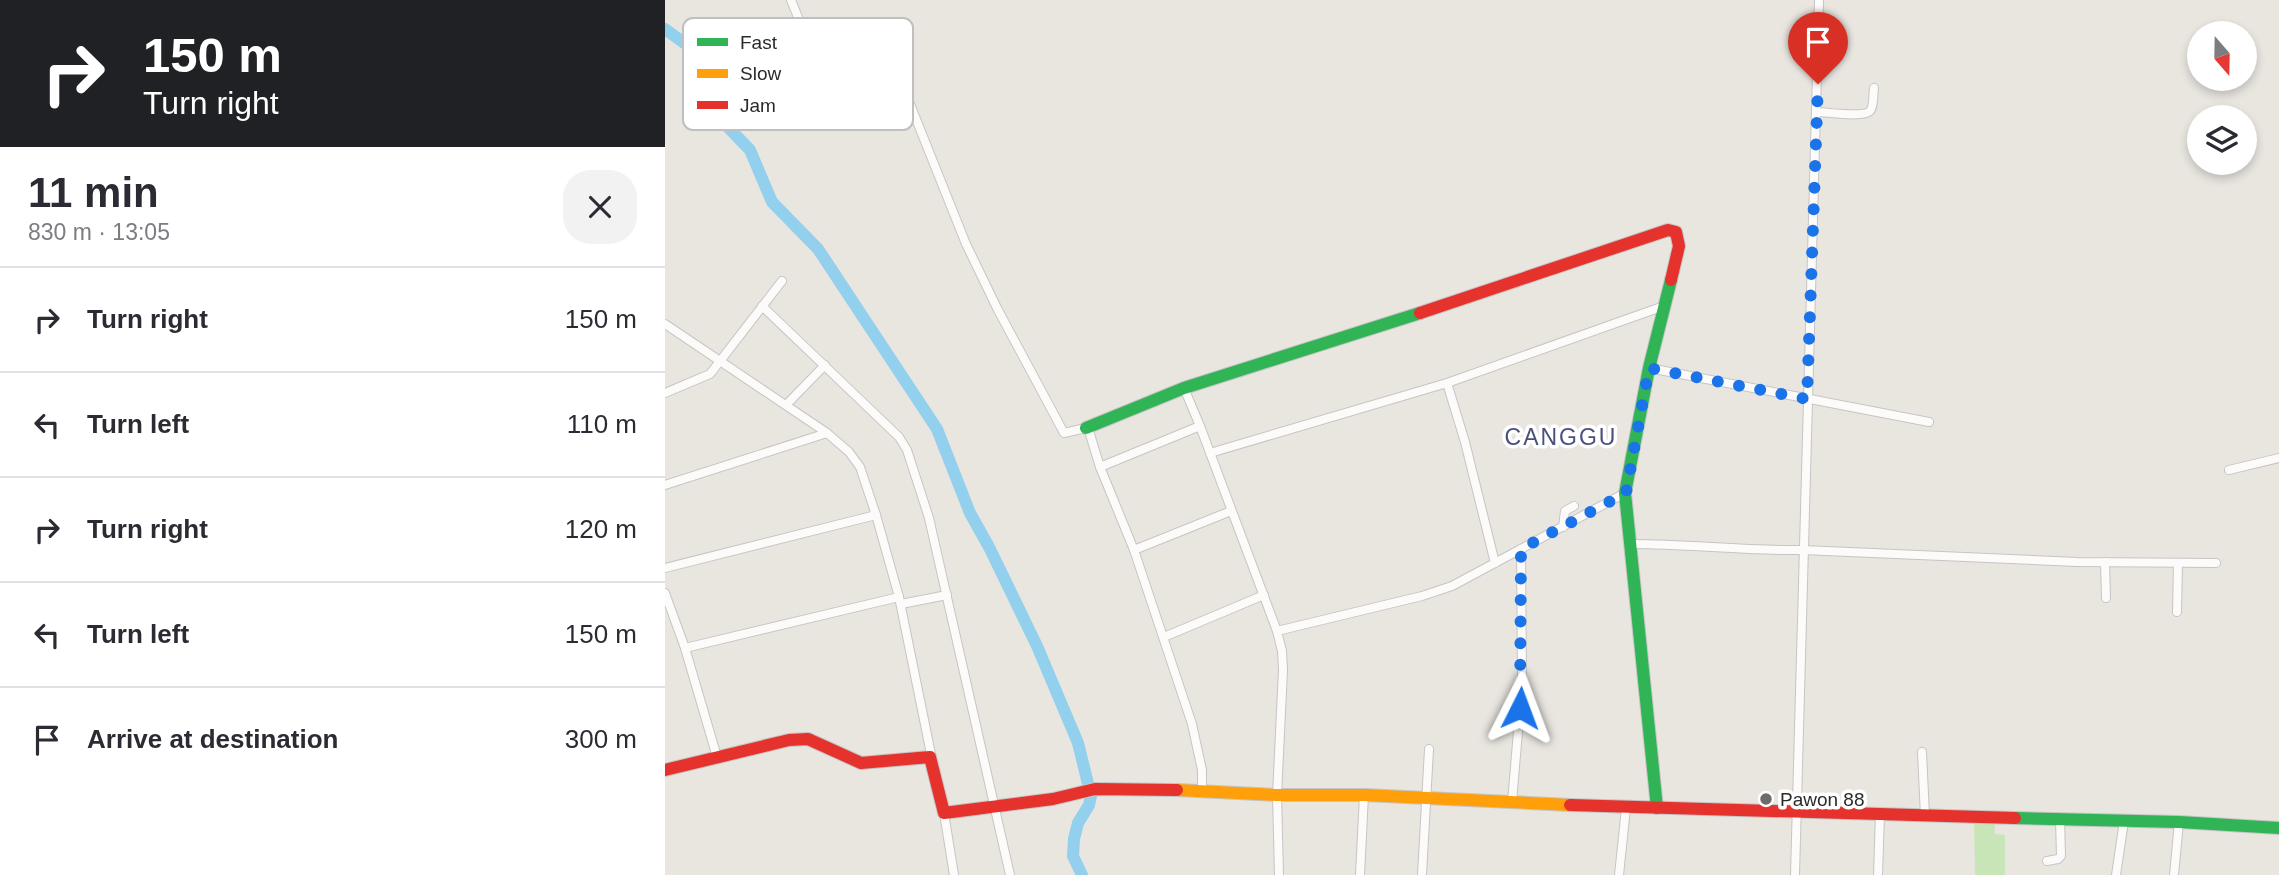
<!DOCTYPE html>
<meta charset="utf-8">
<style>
body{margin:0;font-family:Arial,sans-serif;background:#f2f2f3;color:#2b2b33;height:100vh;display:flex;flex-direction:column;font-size:26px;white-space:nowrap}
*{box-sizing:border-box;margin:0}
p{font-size:23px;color:#7c7c81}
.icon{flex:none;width:38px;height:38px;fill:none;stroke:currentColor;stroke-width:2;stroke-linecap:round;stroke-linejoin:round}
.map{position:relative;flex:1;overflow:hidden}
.panel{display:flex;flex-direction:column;background:#fff;width:665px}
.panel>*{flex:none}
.hud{background:#202124;color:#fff;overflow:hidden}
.needle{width:46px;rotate:160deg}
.fabs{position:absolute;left:1522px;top:21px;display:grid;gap:14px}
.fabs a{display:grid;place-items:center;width:70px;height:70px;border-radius:50%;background:#fff;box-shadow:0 4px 10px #0003;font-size:35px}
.pin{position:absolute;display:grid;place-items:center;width:60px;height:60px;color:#fff;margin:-72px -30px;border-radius:50% 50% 50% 0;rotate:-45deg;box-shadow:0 0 7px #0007}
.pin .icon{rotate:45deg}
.me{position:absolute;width:77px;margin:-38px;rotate:3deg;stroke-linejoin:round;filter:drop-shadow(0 0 5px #0008)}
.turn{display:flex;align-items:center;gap:24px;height:147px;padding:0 28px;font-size:32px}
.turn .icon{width:91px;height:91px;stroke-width:2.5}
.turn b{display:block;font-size:49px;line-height:60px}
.round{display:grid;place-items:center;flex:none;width:74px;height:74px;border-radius:28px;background:#f2f2f3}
.overview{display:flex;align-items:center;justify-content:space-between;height:119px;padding:0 28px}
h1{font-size:42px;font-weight:700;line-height:52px}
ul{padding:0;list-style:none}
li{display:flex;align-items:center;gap:21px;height:105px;padding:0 28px;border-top:2px solid #e1e1e2}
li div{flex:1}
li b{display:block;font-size:26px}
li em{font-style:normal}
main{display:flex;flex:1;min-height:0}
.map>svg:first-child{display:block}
</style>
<main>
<section class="panel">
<div class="hud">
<div class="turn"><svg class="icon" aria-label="right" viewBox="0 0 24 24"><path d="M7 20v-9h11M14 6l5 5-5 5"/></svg><div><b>150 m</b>Turn right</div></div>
</div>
<div class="overview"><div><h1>11 min</h1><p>830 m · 13:05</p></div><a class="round"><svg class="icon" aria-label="close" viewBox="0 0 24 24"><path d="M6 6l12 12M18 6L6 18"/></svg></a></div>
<ul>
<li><svg class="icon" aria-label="right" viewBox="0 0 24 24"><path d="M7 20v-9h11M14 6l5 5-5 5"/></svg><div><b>Turn right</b></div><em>150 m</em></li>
<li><svg class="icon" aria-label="left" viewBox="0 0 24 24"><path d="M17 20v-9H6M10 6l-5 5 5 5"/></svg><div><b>Turn left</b></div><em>110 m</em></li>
<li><svg class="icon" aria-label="right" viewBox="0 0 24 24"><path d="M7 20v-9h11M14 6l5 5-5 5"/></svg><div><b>Turn right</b></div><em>120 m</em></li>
<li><svg class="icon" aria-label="left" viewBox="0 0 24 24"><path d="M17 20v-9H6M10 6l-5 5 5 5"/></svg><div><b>Turn left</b></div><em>150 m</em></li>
<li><svg class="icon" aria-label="arrive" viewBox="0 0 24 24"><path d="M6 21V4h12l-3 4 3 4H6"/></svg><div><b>Arrive at destination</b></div><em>300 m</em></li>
</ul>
</section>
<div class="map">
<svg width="1614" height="875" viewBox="0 0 1614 875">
<rect width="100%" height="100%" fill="#e9e6e0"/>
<path fill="#c8e5b8" d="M1329,817L1330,834L1340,835V875H1310L1309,818Z"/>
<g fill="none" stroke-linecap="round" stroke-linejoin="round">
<path stroke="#92d0ed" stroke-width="12" d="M0,29L26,48L49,83L59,123L85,150L107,202L153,249L272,429L305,513L324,547L372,646L413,743L426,796L424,805L413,823L409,839L408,856L417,875"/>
<defs>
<g id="street">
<path d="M126,0L155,72L162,79L218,56L227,59L301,244L333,310L399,433L421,428L424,431L435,467L469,550L527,724L537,770V791"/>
<path d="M1152,112C1162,112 1198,118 1205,111C1209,107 1208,94 1209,88"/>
<path d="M97,306L234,437L242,450L264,518L345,875"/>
<path d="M0,324L162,433L184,452L195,467L211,515L234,597L267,759"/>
<path d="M984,368L1264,422"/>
<path d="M782,383L800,442L830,563"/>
<path d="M519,388L535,426"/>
<path d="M0,393L45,374L117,281"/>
<path d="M121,405L160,365"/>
<path d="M545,453L782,383L999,306"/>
<path d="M435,467L535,426L612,631L617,651L618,670L612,795L614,875"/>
<path d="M1564,470L1614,458"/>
<path d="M0,485L162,433"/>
<path d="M898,527L900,511L909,506"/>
<path d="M967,544C1024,544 1081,551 1138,550L1412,562L1551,563"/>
<path d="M469,550L566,511"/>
<path d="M1440,562L1441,598"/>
<path d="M0,568L211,515"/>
<path d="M0,593L20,648L52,757"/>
<path d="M236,604L282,595"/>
<path d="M1512,612L1513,563"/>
<path d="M612,631L757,596L787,586L960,493"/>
<path d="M499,637L599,595"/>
<path d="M20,648L234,597"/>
<path d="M1257,752L1260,816"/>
<path d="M847,802L857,684L856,549"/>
<path d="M279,813L289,875"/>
<path d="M1382,861L1393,859L1396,856L1395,819"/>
<path d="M695,875L699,795"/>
<path d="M757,875L764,749"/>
<path d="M954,875L961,808"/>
<path d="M1130,875L1154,0"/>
<path d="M1213,875L1215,814"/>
<path d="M1451,875L1459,821"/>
<path d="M1509,875L1514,822"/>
</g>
<g id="fast">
<path d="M421,428L519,388L755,313"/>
<path d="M992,808L960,493L984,368L1006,280"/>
<path d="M1350,818L1514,822L1614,828"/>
</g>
<path id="slow" d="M512,790L612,795H699L905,805"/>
<g id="jam">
<path d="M755,313L1003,230L1011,232L1014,246L1006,280"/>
<path d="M0,770L124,740L143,739L196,763L265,757L279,813L388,799L430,789L512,790"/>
<path d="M905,805L1350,818"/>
</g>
</defs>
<use href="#street" stroke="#c6c5c6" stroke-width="10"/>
<use href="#fast" stroke="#c6c5c6" stroke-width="14"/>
<use href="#slow" stroke="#c6c5c6" stroke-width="14"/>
<use href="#jam" stroke="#c6c5c6" stroke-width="14"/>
<use href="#street" stroke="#fcfbfa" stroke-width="8"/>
<use href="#fast" stroke="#30b455" stroke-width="12"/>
<use href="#slow" stroke="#ff9f0a" stroke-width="12"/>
<use href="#jam" stroke="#e5322d" stroke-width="12"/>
</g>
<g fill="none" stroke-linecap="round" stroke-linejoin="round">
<path stroke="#1a73e8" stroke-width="12" stroke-dasharray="0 21.6" d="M855,708L856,549L961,493L984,368L1142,399L1153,84"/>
</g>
<circle fill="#6e6c6a" stroke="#fff" stroke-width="2.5" cx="1101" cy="799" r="7"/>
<g text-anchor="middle" stroke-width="7" stroke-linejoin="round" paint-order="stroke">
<g font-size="19" fill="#2b2b2b" stroke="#fff" text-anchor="start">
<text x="1115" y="806">Pawon 88</text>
</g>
<g font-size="23" letter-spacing="2" fill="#49507d" stroke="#fff">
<text x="896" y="445">CANGGU</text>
</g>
</g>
<rect x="18" y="18" width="230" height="112" rx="10" fill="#fff" stroke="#bfbfbf" stroke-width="2"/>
<rect x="32" y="38" width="31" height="8" fill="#30b455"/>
<rect x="32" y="69" width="31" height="9" fill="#ff9f0a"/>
<rect x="32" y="101" width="31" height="8" fill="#e5322d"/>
<g font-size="19" fill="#2b2b2b">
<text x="75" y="49">Fast</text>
<text x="75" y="80">Slow</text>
<text x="75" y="112">Jam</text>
</g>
</svg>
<div class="fabs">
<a><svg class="needle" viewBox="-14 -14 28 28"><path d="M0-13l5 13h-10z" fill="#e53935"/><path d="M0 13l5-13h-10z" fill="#7c7c81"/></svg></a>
<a><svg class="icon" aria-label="layers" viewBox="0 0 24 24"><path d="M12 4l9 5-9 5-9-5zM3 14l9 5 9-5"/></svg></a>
</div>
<div class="pin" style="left:1153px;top:84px;background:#d93025"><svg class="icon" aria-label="arrive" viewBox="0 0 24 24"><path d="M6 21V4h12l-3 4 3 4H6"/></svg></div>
<svg class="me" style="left:855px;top:708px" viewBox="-20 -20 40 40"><path d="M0-17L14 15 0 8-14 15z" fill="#1a73e8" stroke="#fff" stroke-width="4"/></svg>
</div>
</main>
